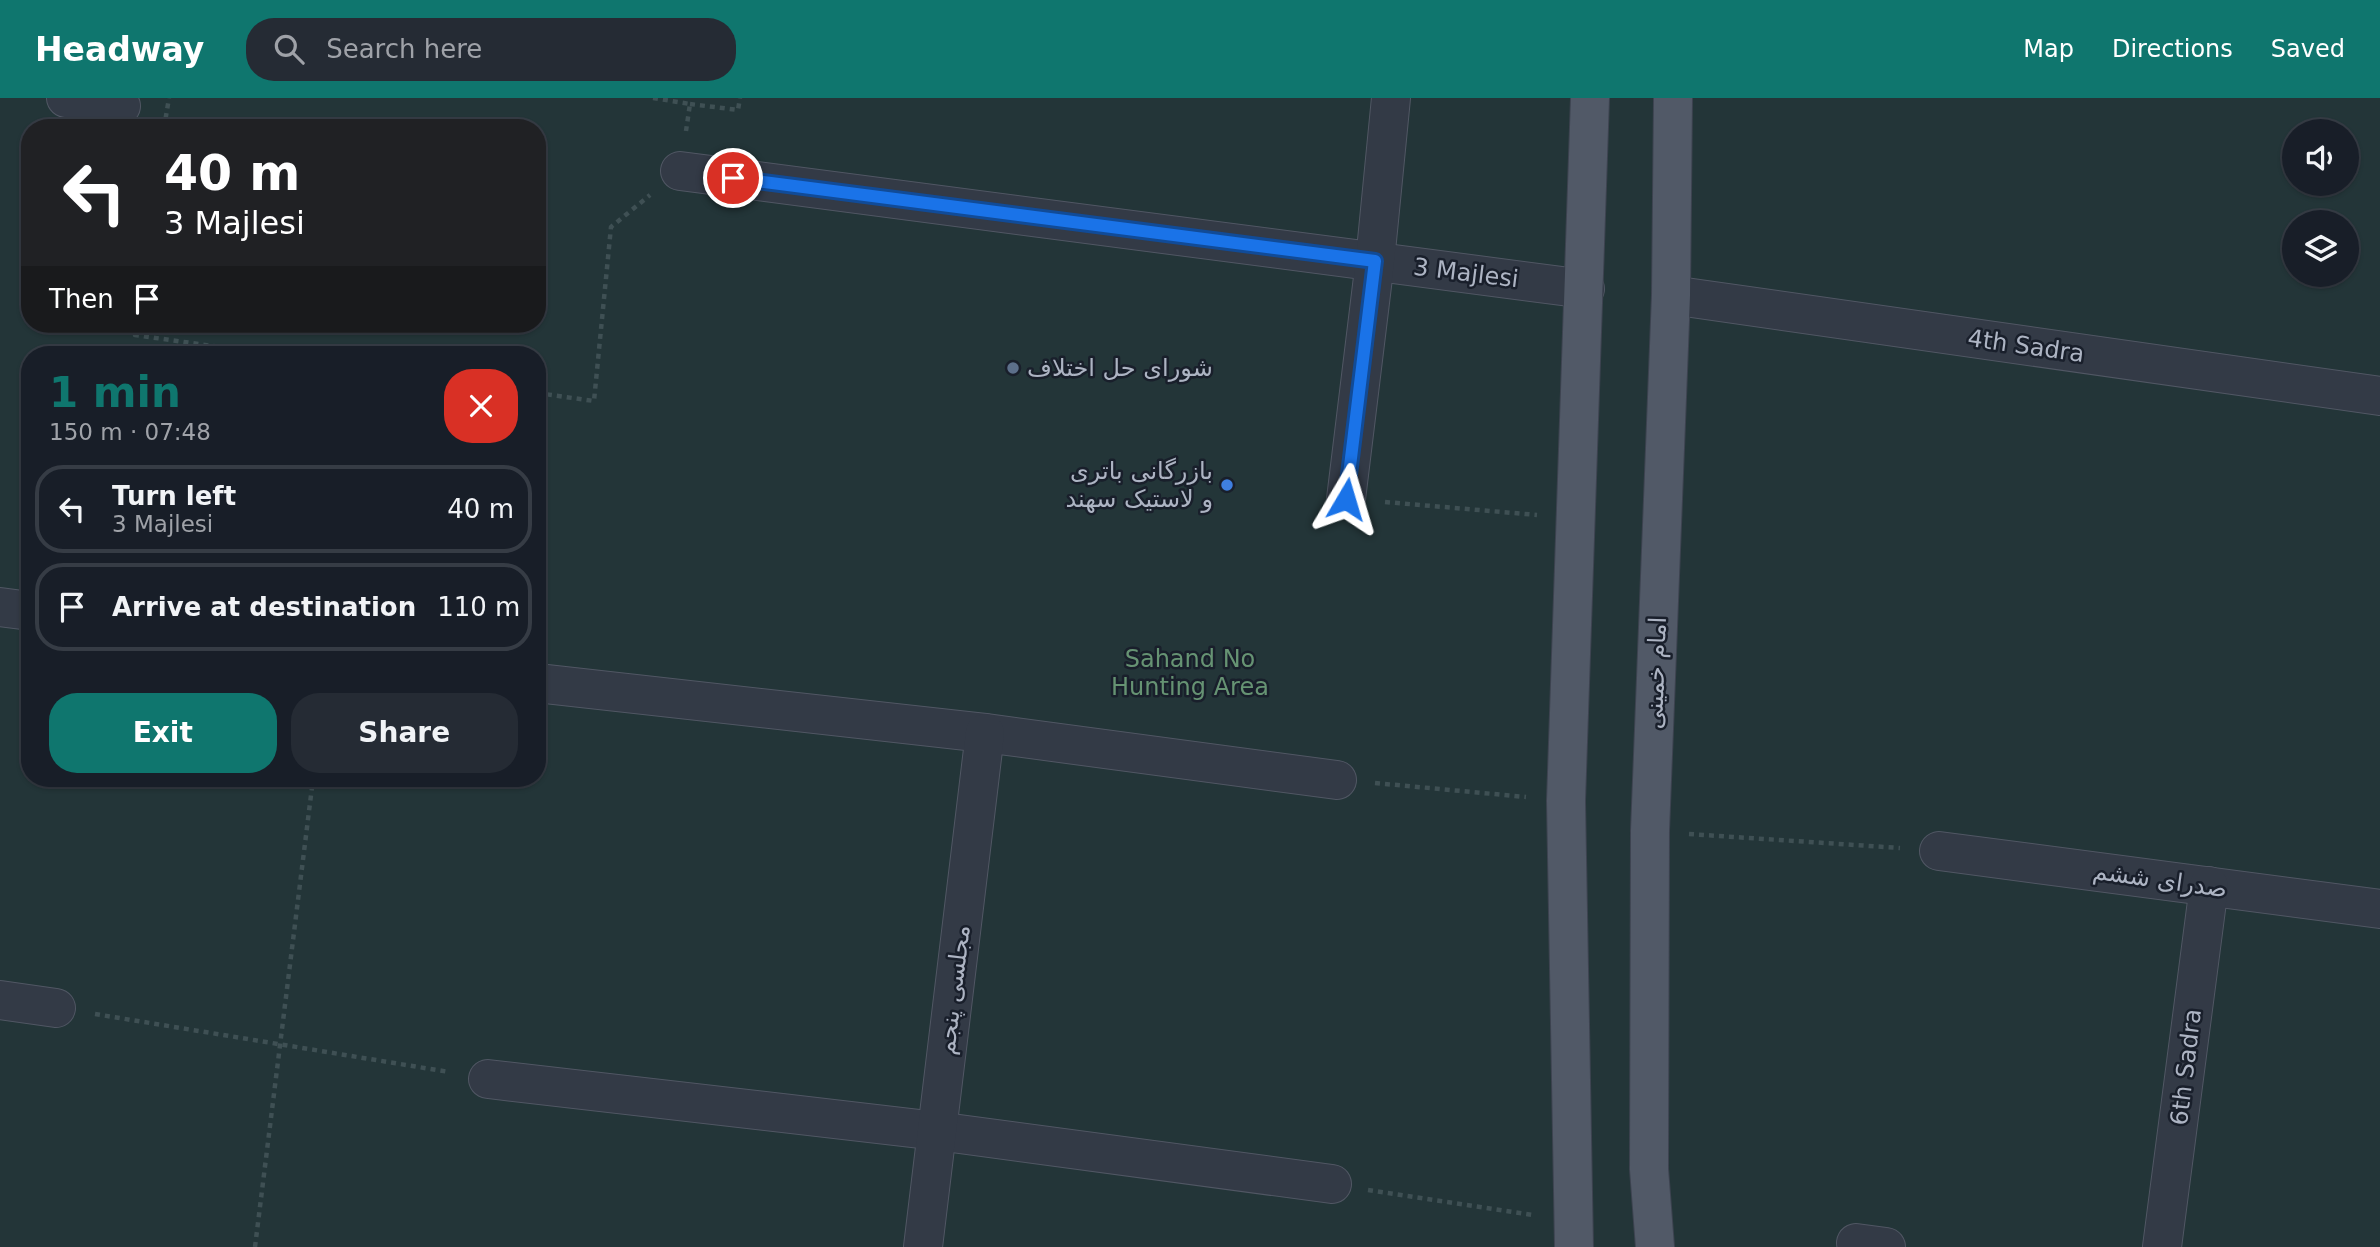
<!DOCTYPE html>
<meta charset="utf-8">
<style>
body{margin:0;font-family:"DejaVu Sans","Noto Sans Arabic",sans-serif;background:#252b34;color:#f1f3f6;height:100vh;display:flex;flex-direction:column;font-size:26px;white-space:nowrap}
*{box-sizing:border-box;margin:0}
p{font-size:23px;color:#9fa2a8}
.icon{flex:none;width:38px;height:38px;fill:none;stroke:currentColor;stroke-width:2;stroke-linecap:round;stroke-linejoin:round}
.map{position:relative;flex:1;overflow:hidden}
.panel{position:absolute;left:21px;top:248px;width:525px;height:441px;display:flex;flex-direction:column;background:#181e28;border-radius:28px;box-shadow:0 2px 5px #0004,0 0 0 2px #363c45}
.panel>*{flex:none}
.top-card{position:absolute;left:21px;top:21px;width:525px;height:214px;border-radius:28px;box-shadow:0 2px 5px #0004,0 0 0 2px #363c45;background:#202124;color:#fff;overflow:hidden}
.controls{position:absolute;left:2282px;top:21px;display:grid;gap:14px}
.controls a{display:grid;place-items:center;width:77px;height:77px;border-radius:50%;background:#181e28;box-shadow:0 2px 5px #0004,0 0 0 2px #363c45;font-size:35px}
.pin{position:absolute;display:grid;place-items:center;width:60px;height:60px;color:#fff;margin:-30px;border:4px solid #fff;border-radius:50%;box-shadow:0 2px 7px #0007}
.me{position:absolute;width:77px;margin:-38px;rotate:7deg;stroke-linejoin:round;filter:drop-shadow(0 0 5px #0008)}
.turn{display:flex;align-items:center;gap:24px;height:147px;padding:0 28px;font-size:32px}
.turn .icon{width:91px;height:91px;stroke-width:2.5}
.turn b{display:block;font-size:49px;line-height:60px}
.then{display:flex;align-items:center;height:66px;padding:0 28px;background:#0003;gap:14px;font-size:26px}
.round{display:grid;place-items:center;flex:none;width:74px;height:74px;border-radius:28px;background:#252b34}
.overview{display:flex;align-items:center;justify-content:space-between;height:119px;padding:0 28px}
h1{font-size:42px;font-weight:600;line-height:52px;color:#0f766e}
.button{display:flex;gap:14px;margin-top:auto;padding:14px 28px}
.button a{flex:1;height:80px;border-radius:28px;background:#0f766e;color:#fff;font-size:28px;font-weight:600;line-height:80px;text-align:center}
.button a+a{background:#252b34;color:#f1f3f6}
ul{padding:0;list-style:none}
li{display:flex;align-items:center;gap:21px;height:88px;margin:0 14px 10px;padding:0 14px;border:4px solid #363c45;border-radius:28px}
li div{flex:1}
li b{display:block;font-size:26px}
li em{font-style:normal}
header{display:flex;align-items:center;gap:42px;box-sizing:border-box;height:98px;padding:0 35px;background:#0f766e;color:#fff}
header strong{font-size:33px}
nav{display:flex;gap:38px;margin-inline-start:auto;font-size:24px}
.search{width:490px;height:63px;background:#252b34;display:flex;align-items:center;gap:18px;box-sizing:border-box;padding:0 24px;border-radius:28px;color:#9fa2a8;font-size:26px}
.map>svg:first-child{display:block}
</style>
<header>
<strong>Headway</strong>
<div class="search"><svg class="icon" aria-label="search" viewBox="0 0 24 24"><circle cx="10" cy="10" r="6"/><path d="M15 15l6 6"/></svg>Search here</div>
<nav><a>Map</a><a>Directions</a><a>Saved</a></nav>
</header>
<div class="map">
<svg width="2380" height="1149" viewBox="0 0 2380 1149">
<rect width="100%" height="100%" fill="#202836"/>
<path fill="#233538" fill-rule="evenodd" d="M0,0H2380V1149H0ZM30,30H537V226H30ZM2294,33H2347V86H2294ZM2294,124H2347V177H2294ZM30,257H537V681H30Z"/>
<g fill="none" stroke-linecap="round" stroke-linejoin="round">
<defs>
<g id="street">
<path d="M66,0L121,8"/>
<path d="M680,73L1585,191"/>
<path d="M1671,197L2380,298"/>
<path d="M1346,401L1375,163L1391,0"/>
<path d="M0,509L30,513"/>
<path d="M537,585L985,635L1337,682"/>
<path d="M1939,753L2380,811"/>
<path d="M0,902L56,910"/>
<path d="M488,981L937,1033L1332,1086"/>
<path d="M1856,1145L1886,1149"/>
<path d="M923,1149L985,635"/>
<path d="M2162,1149L2209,788"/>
</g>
<g id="primary">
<path d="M1574,1149L1566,703L1590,0"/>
<path d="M1655,1149L1649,1071L1650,733L1671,197L1673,0"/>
</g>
</defs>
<use href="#street" stroke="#515764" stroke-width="40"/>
<use href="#primary" stroke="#3d4350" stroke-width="40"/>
<g stroke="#3f5054" stroke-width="4.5" stroke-dasharray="5 5" stroke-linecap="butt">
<path d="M653,0L690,6L686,33"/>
<path d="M690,6L738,12L740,0"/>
<path d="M164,30L169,0"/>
<path d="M136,226L135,237L276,257"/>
<path d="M537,295L594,303L611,129L650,97"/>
<path d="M1385,404L1537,417"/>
<path d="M1375,685L1526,699"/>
<path d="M1689,736L1900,750"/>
<path d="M95,916L449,974"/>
<path d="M1368,1092L1533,1117"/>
<path d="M255,1149L313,681"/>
</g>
<use href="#street" stroke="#333a46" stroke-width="38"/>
<use href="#primary" stroke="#515967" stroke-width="38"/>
</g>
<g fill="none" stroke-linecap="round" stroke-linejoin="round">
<defs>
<path id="route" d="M733,80L1375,163L1346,401"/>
</defs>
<use href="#route" stroke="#114b97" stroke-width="18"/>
<use href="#route" stroke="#1a73e8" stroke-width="12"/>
</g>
<circle fill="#5c6f8a" stroke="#191f2b" stroke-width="2.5" cx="1013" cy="270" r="7"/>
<circle fill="#3f7fe0" stroke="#191f2b" stroke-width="2.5" cx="1227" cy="387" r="7"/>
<g text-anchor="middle" stroke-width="5" stroke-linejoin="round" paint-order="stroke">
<g font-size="24" fill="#adb4c3" stroke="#191f2b">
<text transform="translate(1466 175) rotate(7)" y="8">3 Majlesi</text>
<text transform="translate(2026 248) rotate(8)" y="8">4th Sadra</text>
<text transform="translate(1656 575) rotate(-88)" y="8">امام خمینی</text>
<text transform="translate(2160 782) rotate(8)" y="8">صدرای ششم</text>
<text transform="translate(954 892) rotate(-83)" y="8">مجلسی پنجم</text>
<text transform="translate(2186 969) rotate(-83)" y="8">6th Sadra</text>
</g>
<g font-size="24" fill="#adb4c3" stroke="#191f2b" text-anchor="start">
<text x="1027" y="278">شورای حل اختلاف</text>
<text x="1213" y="381" text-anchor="end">بازرگانی باتری<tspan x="1213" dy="28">و لاستیک سهند</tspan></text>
</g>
<g font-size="24" fill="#669373" stroke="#191f2b">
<text x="1190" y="569">Sahand No<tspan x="1190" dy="28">Hunting Area</tspan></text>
</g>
</g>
</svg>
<div class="controls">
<a><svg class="icon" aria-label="sound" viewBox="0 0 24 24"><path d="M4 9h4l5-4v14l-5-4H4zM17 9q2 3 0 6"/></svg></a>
<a><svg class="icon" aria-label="layers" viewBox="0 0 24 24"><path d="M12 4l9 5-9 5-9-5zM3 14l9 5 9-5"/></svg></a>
</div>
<div class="pin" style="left:733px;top:80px;background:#d93025"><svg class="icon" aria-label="arrive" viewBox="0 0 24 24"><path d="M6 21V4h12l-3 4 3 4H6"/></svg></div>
<svg class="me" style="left:1346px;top:401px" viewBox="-20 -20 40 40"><path d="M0-17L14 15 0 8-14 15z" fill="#1a73e8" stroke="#fff" stroke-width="4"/></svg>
<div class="top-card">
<div class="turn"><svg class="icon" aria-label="left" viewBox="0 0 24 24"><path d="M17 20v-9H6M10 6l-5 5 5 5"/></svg><div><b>40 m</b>3 Majlesi</div></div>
<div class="then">Then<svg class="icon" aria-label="arrive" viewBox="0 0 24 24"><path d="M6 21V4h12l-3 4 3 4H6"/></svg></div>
</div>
<section class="panel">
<div class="overview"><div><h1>1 min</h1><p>150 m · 07:48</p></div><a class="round" style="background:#d93025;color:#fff"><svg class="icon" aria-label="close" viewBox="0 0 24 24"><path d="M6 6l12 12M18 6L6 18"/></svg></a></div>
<ul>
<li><svg class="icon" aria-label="left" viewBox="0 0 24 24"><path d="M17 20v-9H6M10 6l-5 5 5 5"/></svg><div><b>Turn left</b><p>3 Majlesi</p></div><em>40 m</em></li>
<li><svg class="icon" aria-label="arrive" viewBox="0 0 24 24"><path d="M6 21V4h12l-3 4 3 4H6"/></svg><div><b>Arrive at destination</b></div><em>110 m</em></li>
</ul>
<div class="button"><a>Exit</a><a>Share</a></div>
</section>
</div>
